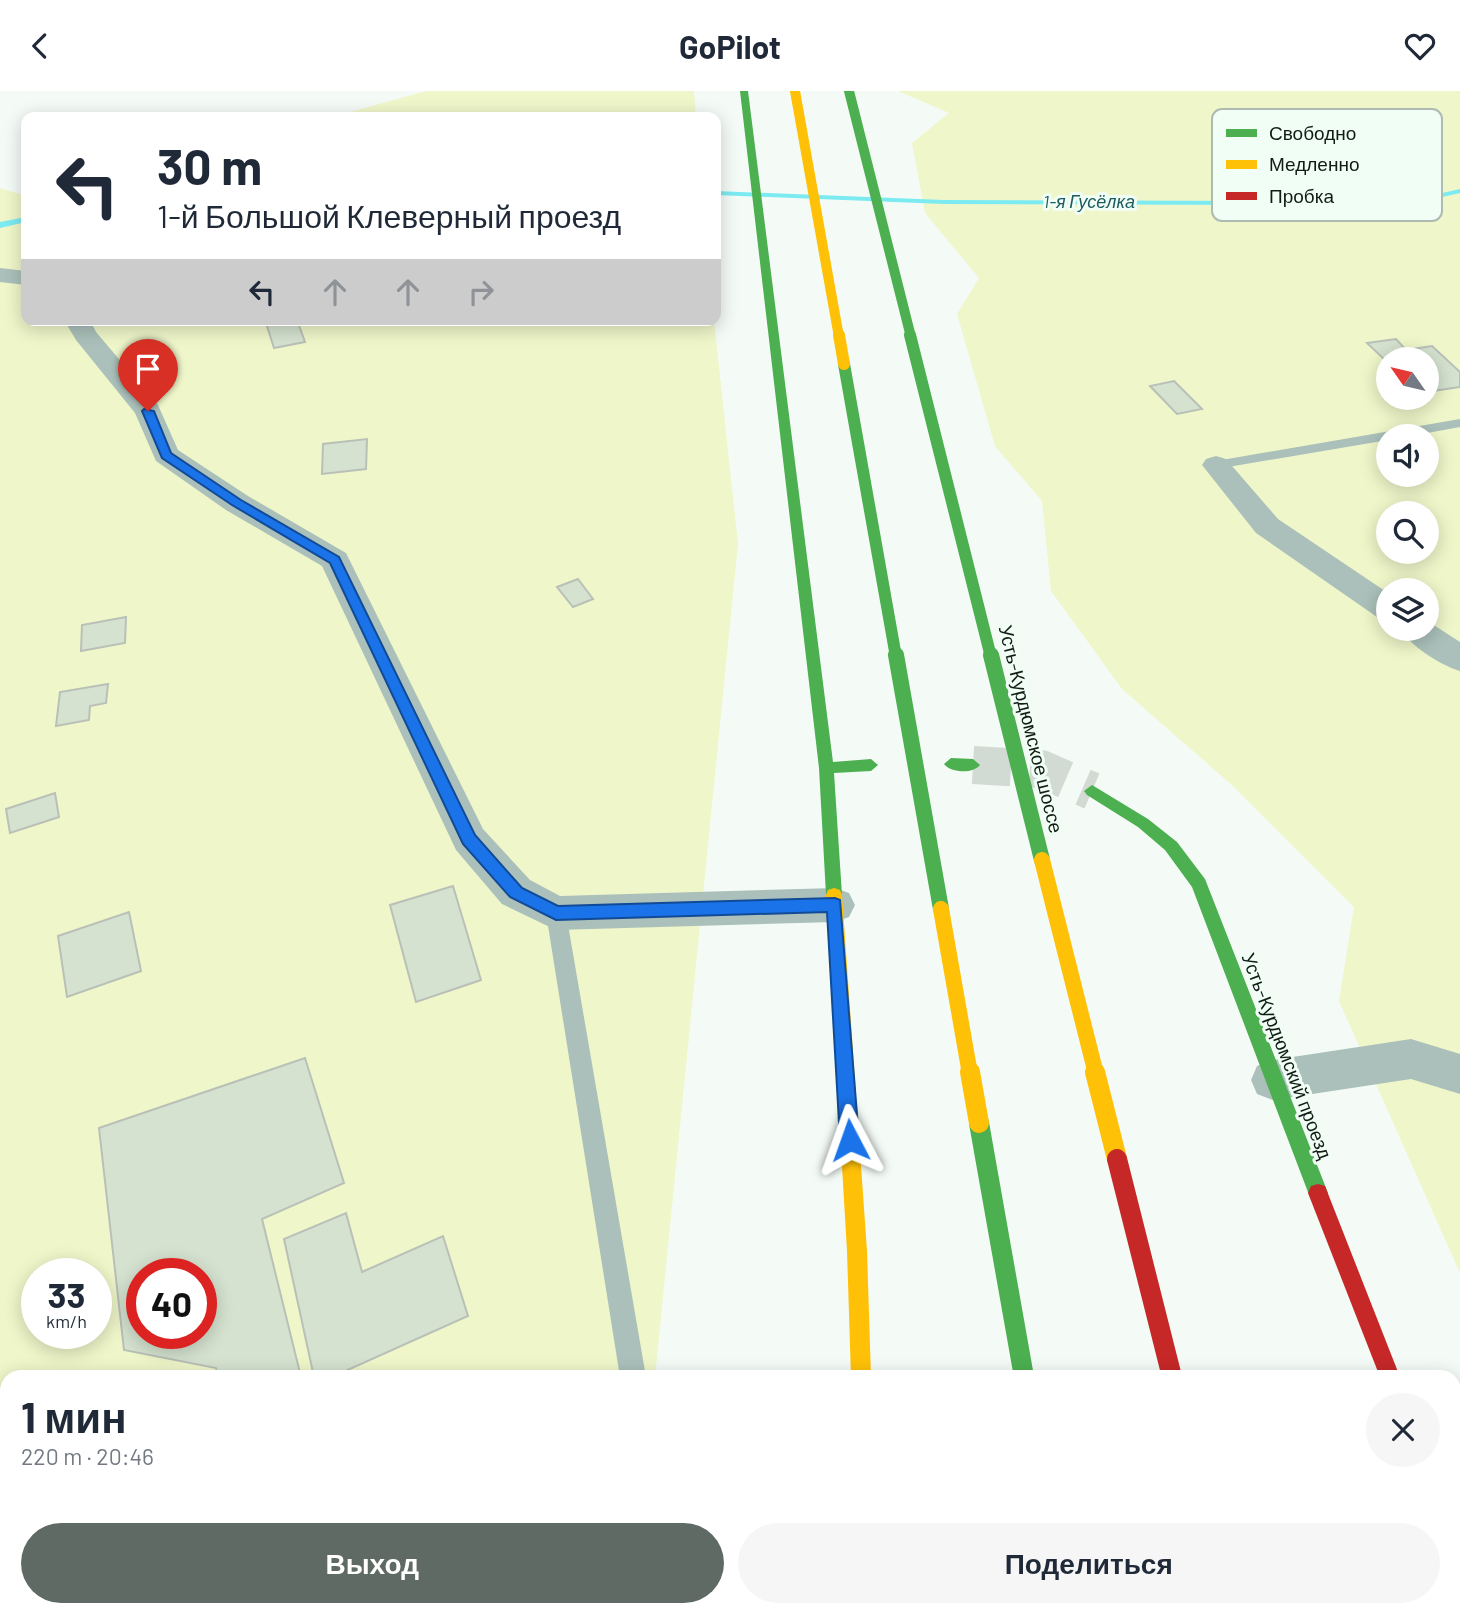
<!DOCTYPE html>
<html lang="ru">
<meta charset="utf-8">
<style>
body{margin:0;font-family:Barlow,sans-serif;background:#f6f6f7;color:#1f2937;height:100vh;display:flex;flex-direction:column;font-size:26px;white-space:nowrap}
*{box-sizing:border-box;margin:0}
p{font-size:23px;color:#747a83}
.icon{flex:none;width:38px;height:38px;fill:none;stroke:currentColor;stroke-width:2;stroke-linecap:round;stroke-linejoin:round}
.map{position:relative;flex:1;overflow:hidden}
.details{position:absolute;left:0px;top:1279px;width:1461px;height:247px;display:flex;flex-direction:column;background:#fff;border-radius:21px 21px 0 0;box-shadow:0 4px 18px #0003}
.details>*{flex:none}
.top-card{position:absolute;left:21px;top:21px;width:700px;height:214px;border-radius:14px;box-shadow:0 4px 18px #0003;background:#fff;color:#1f2937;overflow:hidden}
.needle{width:46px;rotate:304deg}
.tools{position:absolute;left:1376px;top:256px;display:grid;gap:14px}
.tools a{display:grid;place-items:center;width:63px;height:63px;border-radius:50%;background:#fff;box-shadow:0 4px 18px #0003;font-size:35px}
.speed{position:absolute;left:21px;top:1167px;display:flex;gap:14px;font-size:35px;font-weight:700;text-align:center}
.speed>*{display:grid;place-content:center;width:91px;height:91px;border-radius:50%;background:#fff;box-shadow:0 4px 18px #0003;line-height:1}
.speed small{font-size:18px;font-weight:400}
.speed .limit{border:10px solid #d22;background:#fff;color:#111}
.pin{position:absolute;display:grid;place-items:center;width:60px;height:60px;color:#fff;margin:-72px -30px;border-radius:50% 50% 50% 0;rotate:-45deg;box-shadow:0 0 7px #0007}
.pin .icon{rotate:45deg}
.me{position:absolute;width:77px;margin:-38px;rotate:356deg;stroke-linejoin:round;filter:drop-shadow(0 0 5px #0008)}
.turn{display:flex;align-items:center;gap:24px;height:147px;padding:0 21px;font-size:32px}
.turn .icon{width:91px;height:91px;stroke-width:2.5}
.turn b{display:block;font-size:49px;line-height:60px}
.lanes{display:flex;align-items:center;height:66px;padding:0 21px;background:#0003;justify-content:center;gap:35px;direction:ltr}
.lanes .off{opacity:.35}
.round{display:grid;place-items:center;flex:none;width:74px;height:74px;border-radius:37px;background:#f6f6f7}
.headline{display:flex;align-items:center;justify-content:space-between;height:119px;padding:0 21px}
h1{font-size:42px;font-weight:700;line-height:52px}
.button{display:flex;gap:14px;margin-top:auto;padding:14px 21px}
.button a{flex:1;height:80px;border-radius:42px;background:#606a64;color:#fff;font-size:28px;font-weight:700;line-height:80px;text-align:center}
.button a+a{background:#f6f6f7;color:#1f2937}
header{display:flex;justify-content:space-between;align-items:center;height:91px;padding:0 21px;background:#fff;font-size:32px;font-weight:700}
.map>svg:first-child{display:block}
</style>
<header><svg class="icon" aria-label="back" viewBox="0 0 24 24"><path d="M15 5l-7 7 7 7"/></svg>GoPilot<svg class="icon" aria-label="heart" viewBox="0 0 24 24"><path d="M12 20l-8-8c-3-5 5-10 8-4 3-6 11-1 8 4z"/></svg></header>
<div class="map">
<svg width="1460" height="1525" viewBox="0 0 1460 1525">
<rect width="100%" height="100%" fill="#f4fbf6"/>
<g fill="#eff6c9" fill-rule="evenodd">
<path d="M426,0H694L696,26H332Z"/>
<path d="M898,0H1460V1182L1339,910L1354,816L1233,695L1122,598L1051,500L1042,410L995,355L957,223L979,187L925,122L912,52L949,22ZM1388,268H1426V306H1388ZM1388,345H1426V383H1388ZM1388,422H1426V460H1388ZM1388,499H1426V537H1388Z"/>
<path d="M0,97L26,105V229H714L738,453L655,1286H7V1519H631V1525H0ZM37,1183H96V1242H37ZM142,1183H201V1242H142Z"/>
</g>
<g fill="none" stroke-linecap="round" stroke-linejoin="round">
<g fill="#7cebf1" fill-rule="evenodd">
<path d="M1460,98V102L1380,120L1301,114L944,113L716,104V100L944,109L1301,110L1380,116Z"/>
<path d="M26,126V131L0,137V131Z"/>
</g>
</g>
<g fill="#d5e2cf" stroke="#b9c0b8" stroke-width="2" fill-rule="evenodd">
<path d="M280,229H297L305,251L274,257L266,232Z"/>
<path d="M1396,248L1406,259L1432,255L1460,281V296L1426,301V268H1388V272L1367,252Z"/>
<path d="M1174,290L1202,318L1177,323L1150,295Z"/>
<path d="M367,348L366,378L322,383L323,353Z"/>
<path d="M578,488L593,508L573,516L557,496Z"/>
<path d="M126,526L125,552L81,560L82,534Z"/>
<path d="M108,593L106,612L90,615L89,629L56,635L60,601Z"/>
<path d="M55,702L59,726L10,742L6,718Z"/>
<path d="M453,795L481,889L416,911L390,814Z"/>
<path d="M129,821L141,880L67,906L58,845Z"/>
<path d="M305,967L344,1092L262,1128L301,1286H218L216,1277L124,1259L99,1037ZM142,1183H201V1242H142Z"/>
<path d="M346,1122L362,1181L443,1145L468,1225L332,1286H314L284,1148Z"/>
<path d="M405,1519H453L457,1525H397Z"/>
</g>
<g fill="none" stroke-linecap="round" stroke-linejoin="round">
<path stroke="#d2dad4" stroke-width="38" stroke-dasharray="38 19" stroke-linecap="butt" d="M973,674L1041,678L1092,700"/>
<g fill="#abc0ba" fill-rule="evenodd">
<path d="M1460,328V336L1411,345H1388V349L1216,378L1209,374L1216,370Z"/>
<path d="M556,814L563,816L566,822L646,1286H620L546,822L549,816Z"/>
<path d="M657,1519H685L686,1525H658Z"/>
</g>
<g fill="#abc0ba" fill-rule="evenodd">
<path d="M0,177L26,180V194L0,191Z"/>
<path d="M64,229H90L96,241L158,314L178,359L248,405L346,462L483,738L530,789L560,805L835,797L849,802L855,814L849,826L835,831L556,839L502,813L456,759L322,475L226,419L156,370L135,322L76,249Z"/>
<path d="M1216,365L1226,368L1278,428L1388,502V529L1377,526L1256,442L1202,374L1206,368Z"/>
<path d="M1426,529L1460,551V580C1440,574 1410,555 1400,537H1426Z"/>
<path d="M1411,948L1460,963V1003L1411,988L1273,1009L1257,1003L1251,989L1257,975L1273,969Z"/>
</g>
<g fill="#4caf50" fill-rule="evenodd">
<path d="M740,0H748L833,671L871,668L878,674L871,680L834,682L842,804L840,809H828L826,804L819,677Z"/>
<path d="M951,667L973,668L980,674C973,683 951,682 944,673Z"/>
<path d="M1092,694L1148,728L1177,751L1205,788L1328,1102L1325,1109L1318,1111L1311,1109L1192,796L1165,759L1138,736L1087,704L1084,700Z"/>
<path d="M1454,1439L1460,1441V1476L1454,1474Z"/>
<rect x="856" y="1519" width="24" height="6"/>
<path d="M1058,1519H1082L1084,1525H1060Z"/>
</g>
<g fill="#ffc107" fill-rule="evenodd">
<path d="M834,797L840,799L842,804L867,1160L871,1286H851L847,1160L826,804L828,799Z"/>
<path d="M1220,1519H1244L1245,1525H1221Z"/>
</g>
<path fill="#c62828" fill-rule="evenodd" d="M1318,1093L1325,1095L1400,1286H1380L1308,1102L1311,1095Z"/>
<path stroke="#4caf50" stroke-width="10" d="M849,0L911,246"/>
<g stroke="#4caf50" stroke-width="12">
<path d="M910,244L991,566"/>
<path d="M844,273L896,566"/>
</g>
<g stroke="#4caf50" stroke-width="16">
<path d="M896,564L941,818"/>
<path d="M991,564L1042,769"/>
</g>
<path stroke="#4caf50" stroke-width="20" d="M979,1032L1024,1286"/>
<path stroke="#ffc107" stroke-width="10" d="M795,0L839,246"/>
<path stroke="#ffc107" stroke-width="12" d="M839,244L844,273"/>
<g stroke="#ffc107" stroke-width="16">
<path d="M1042,769L1096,983"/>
<path d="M941,818L970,983"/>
</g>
<g stroke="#ffc107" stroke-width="20">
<path d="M970,981L979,1032"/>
<path d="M1095,981L1117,1068"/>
</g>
<path stroke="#c62828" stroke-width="20" d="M1117,1068L1172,1286"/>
</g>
<path fill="#1a73e8" stroke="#114b97" stroke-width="2" d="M144,318L154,320L171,362L241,409L339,466L475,744L522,797L558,815L835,807L840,809L859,1049L856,1055L850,1058L843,1055L840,1049L827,821L556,829L510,806L463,753L330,472L232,414L162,367L142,320Z"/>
<g text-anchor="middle" stroke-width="6" stroke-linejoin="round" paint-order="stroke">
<g font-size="18" font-style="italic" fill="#1c5b60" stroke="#f1fef5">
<text x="1089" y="117">1-я Гусёлка</text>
</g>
<g font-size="19" fill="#111c15" stroke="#f1fef5">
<text transform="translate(1031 638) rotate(76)" y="7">Усть-Курдюмское шоссе</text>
<text transform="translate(1287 965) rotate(69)" y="7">Усть-Курдюмский проезд</text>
</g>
</g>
<rect x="1212" y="18" width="230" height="112" rx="10" fill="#f1fef5" stroke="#aebab2" stroke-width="2"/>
<rect x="1226" y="38" width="31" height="8" fill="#4caf50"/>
<rect x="1226" y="69" width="31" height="9" fill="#ffc107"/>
<rect x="1226" y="101" width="31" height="8" fill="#c62828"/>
<g font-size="19" fill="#111c15">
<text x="1269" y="49">Свободно</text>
<text x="1269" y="80">Медленно</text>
<text x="1269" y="112">Пробка</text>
</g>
</svg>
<div class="tools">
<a><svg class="needle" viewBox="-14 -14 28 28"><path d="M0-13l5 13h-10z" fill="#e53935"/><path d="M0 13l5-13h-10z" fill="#747a83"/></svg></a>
<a><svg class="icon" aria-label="sound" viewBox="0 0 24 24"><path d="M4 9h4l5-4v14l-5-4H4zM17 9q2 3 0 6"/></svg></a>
<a><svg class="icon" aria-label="search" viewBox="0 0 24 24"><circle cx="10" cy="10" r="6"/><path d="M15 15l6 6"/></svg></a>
<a><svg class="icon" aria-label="layers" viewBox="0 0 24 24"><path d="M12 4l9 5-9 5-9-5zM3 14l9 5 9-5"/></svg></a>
</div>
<div class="speed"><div>33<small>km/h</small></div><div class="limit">40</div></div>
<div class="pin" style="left:148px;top:320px;background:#d93025"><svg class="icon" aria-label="arrive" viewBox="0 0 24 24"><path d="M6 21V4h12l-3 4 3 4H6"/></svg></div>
<svg class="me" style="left:850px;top:1049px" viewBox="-20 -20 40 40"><path d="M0-17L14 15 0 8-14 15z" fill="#1a73e8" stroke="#fff" stroke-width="4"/></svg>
<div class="top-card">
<div class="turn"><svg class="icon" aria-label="left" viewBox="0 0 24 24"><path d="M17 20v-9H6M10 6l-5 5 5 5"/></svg><div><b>30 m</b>1-й Большой Клеверный проезд</div></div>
<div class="lanes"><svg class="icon" aria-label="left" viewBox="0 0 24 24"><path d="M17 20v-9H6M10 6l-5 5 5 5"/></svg><svg class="icon off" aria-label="ahead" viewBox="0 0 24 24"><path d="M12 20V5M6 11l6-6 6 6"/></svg><svg class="icon off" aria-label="ahead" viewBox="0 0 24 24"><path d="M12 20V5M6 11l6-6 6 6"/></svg><svg class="icon off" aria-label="right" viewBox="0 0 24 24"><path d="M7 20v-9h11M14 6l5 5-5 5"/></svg></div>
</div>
<section class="details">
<div class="headline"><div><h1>1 мин</h1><p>220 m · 20:46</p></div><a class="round"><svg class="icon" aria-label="close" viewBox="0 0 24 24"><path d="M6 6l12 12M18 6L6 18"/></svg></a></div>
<div class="button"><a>Выход</a><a>Поделиться</a></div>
</section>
</div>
